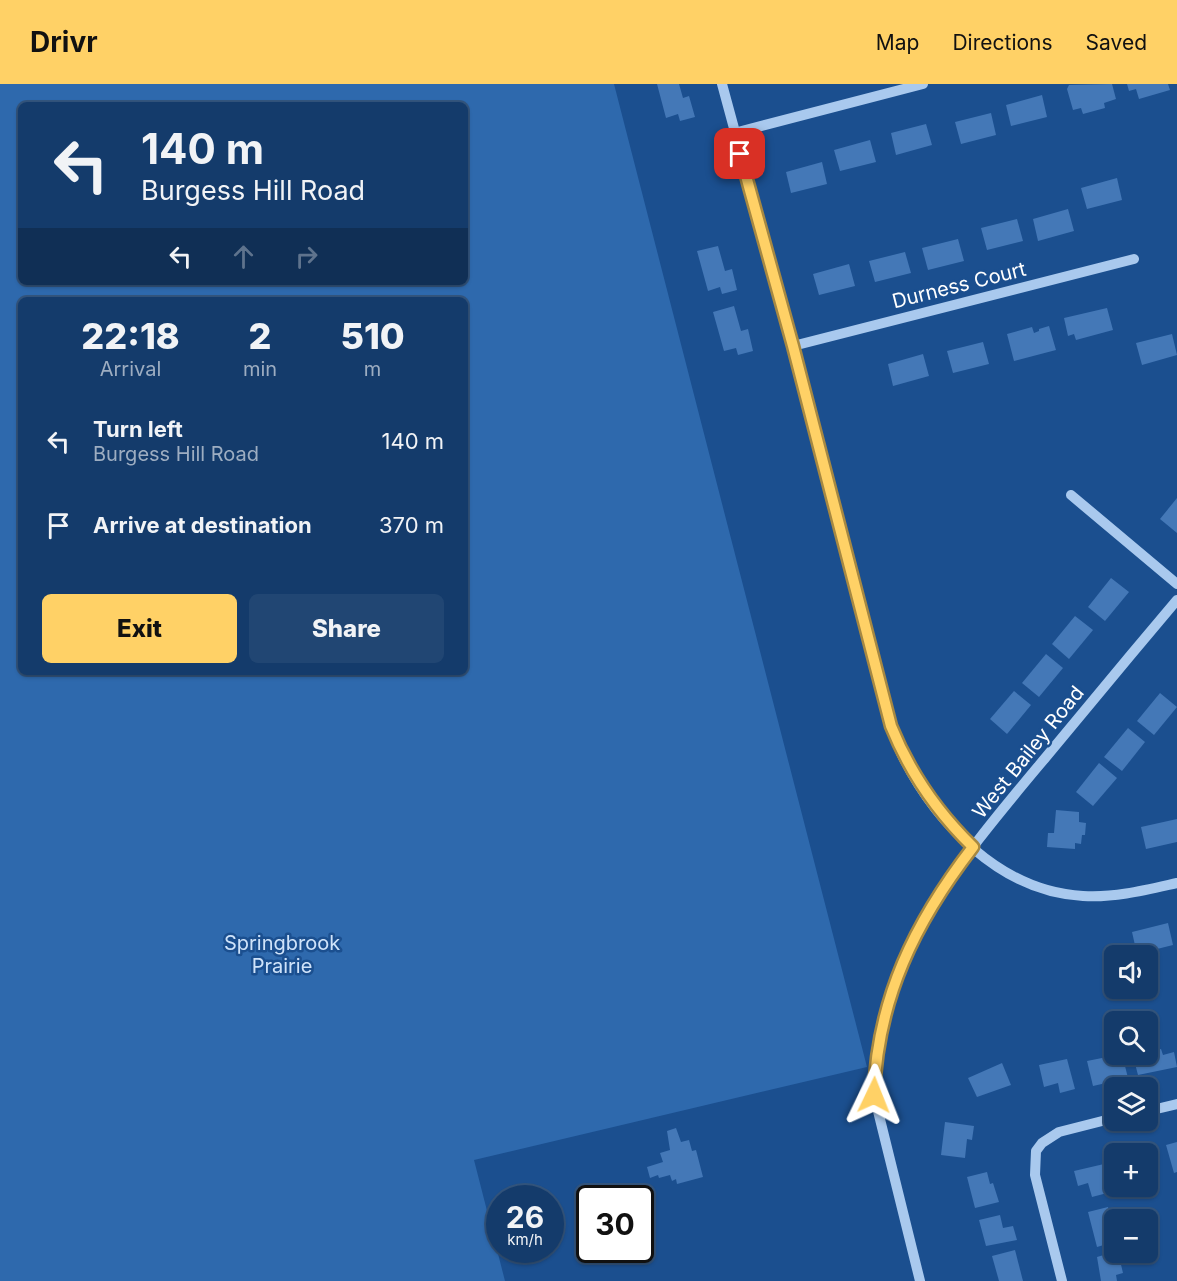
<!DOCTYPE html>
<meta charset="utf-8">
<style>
body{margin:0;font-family:Inter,sans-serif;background:#214673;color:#f1f3f6;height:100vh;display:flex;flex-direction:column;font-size:22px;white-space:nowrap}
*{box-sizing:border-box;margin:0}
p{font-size:20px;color:#9dadc1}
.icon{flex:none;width:33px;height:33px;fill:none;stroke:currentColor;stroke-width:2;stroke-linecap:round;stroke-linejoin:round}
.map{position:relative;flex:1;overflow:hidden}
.drawer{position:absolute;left:18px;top:213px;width:450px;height:378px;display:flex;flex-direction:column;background:#143b6b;border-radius:9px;box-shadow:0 2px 4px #0004,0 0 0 2px #33557e}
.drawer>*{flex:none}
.top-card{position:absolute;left:18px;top:18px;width:450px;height:183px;border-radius:9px;box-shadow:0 2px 4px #0004,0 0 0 2px #33557e;background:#143b6b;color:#f1f3f6;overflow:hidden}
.buttons{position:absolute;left:1104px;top:861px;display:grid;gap:12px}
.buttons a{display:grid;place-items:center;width:54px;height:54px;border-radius:9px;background:#143b6b;box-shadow:0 2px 4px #0004,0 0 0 2px #33557e;font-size:30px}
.speed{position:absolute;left:486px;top:1101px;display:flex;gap:12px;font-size:30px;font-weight:700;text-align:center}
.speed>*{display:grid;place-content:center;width:78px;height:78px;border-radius:50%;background:#143b6b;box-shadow:0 2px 4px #0004,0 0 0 2px #33557e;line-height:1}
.speed small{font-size:15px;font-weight:400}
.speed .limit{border:3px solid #111;border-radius:9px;background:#fff;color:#111}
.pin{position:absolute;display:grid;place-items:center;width:51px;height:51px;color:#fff;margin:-26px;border-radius:12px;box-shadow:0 3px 9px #0006}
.me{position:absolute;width:66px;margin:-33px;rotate:2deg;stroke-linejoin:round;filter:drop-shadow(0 0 4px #0008)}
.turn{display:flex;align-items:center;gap:21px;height:126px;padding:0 24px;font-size:27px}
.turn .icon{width:78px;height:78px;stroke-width:2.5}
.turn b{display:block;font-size:42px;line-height:51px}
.lanes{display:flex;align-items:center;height:57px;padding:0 24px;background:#0003;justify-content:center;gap:30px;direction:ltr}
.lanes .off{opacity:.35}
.eta{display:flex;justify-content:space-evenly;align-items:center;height:102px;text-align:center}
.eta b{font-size:36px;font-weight:800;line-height:42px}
.button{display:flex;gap:12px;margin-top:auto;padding:12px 24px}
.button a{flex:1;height:69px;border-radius:9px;background:#ffd166;color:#111;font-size:24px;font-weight:800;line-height:69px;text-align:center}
.button a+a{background:#214673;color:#f1f3f6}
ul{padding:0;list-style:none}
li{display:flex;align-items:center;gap:18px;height:84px;padding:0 24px}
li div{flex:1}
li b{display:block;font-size:22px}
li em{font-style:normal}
header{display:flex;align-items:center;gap:36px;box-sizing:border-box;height:84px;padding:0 30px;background:#ffd166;color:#111}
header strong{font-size:28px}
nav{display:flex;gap:33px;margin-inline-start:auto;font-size:21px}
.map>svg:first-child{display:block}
</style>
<header>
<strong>Drivr</strong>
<nav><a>Map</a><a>Directions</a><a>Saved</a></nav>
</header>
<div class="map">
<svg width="1177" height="1197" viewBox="0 0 1177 1197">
<rect width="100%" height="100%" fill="#1b4f8f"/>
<path fill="#2e69ad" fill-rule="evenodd" d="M0,0H614L867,983L474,1076L505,1197H0ZM21,21H465V198H21ZM21,216H465V588H21Z"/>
<g fill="#4478b7">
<path d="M657,0H679L683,14L689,12L695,33L680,37L678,30L666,34Z"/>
<path d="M1112,0L1116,15L1104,19L1105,24L1083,30L1081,24L1073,26L1067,5L1069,1Z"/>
<path d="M1127,0H1168L1170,6L1139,15L1136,5L1129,7Z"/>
<path d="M1042,11L1047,33L1011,42L1006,21Z"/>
<path d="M991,29L996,51L961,60L955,38Z"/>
<path d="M926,40L932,61L896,71L891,49Z"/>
<path d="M870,56L876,78L840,87L834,66Z"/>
<path d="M822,78L827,100L791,109L786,88Z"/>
<path d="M1117,94L1122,116L1087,125L1081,104Z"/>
<path d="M1068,125L1074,147L1038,157L1033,135Z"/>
<path d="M1017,135L1023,157L987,166L981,144Z"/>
<path d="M958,155L964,177L928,186L922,164Z"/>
<path d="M718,162L725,187L732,185L737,206L722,210L720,203L708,207L697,167Z"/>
<path d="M905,168L911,189L875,198L869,177Z"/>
<path d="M849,180L855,202L819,211L813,190Z"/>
<path d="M734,222L741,247L748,245L753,267L738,271L736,264L724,267L713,228Z"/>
<path d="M1107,224L1113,246L1076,256L1074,250L1068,252L1064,234Z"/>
<path d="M1049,242L1056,266L1014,277L1007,250L1032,243L1034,249L1039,247V245Z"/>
<path d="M1172,250L1177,271L1142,281L1136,259Z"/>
<path d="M983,258L989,280L953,289L947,267Z"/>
<path d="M923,270L929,292L893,302L888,280Z"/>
<path d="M1177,414V449L1160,435Z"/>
<path d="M1111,494L1129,508L1105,537L1088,523Z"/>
<path d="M1075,532L1093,546L1069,575L1052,560Z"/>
<path d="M1046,570L1063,584L1039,613L1022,599Z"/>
<path d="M1014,607L1031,621L1007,650L990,635Z"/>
<path d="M1160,609L1177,623L1154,651L1137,637Z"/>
<path d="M1128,644L1145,658L1122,687L1104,673Z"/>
<path d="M1099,679L1117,694L1093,722L1076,708Z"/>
<path d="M1056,726L1079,728V738L1086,739L1085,751H1082L1081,760L1075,759V765L1047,763L1048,749H1054Z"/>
<path d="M1177,735V758L1146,765L1141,743Z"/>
<path d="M1168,839L1173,861L1137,870L1132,848Z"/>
<path d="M1161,965L1163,971L1174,968L1177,983L1138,991L1133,972L1148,970V968Z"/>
<path d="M1122,970L1128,994L1093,1002L1087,977Z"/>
<path d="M1067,975L1075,1005L1060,1009L1058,999L1044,1003L1039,981Z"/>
<path d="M1002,979L1011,1001L977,1013L968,994Z"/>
<path d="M945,1038L974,1042L972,1056L967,1055L965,1074L941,1071Z"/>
<path d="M676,1044L681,1058L689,1056L692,1067L696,1066L703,1093L677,1100L676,1095L672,1097L670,1091L659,1094L658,1091L650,1094L647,1083L663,1078L660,1069L670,1066L667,1047Z"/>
<path d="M1177,1058V1088L1174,1089L1166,1061Z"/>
<path d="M1104,1080L1111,1108L1092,1113L1088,1099L1078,1102L1074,1087Z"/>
<path d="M987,1088L990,1100L993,1099L999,1118L975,1124L967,1093Z"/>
<path d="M1108,1123L1111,1135L1114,1134V1158L1097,1163L1088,1128Z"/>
<path d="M1000,1131L1003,1144L1013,1142L1017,1156L986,1162L979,1136Z"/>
<path d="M1015,1166L1023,1197H999L992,1172Z"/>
<path d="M1114,1168H1118L1123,1189L1116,1191L1117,1197H1101L1097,1173Z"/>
</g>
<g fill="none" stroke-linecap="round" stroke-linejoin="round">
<g stroke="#a9c9ee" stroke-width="10">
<path d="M722,0L793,262L882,613C887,632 893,651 901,669C935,739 1001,808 1083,812C1115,814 1146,806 1177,799"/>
<path d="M734,49L923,0"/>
<path d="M793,262L1134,175"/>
<path d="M1071,411L1177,500"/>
<path d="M1148,1027L1177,1020"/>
<path d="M920,1197L874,1011C879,869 959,777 1046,673C1089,621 1133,568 1177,516"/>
<path d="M1062,1197L1035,1091L1036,1067L1042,1059L1059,1048L1114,1034"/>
</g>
</g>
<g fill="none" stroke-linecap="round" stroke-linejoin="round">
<defs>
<path id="route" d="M740,70L793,262L891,642C910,689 937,728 973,763C915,838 877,915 874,1011"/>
</defs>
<use href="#route" stroke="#a68842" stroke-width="15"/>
<use href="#route" stroke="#ffd166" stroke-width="10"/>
</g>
<g text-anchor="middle" stroke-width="5" stroke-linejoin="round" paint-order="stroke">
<g font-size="20" fill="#fff" stroke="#1b4f8f">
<text transform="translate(959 201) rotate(-14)" y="7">Durness Court</text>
<text transform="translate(1028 668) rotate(-51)" y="7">West Bailey Road</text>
</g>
<g font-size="20" fill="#cfe3fa" stroke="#1b4f8f">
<text x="282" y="866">Springbrook<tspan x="282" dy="23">Prairie</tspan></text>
</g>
</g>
</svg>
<div class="buttons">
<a><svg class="icon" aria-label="sound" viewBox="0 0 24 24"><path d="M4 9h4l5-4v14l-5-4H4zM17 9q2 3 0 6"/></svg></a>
<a><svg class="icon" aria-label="search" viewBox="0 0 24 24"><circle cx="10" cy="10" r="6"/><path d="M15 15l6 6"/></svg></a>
<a><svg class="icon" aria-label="layers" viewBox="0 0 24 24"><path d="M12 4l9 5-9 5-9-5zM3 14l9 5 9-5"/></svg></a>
<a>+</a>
<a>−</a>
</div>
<div class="speed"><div>26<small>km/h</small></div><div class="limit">30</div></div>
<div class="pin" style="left:740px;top:70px;background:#d93025"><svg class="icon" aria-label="arrive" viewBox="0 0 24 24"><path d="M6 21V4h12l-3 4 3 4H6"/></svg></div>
<svg class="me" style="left:874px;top:1011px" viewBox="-20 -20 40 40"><path d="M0-17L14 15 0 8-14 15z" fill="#ffd166" stroke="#fff" stroke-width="4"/></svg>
<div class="top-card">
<div class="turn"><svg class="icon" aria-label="left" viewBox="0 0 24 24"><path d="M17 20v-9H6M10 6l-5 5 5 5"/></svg><div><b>140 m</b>Burgess Hill Road</div></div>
<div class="lanes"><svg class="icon" aria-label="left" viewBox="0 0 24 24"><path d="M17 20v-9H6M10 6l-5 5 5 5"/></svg><svg class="icon off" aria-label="ahead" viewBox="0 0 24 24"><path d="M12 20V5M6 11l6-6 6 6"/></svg><svg class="icon off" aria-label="right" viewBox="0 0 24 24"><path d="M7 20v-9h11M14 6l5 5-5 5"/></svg></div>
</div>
<section class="drawer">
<div class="eta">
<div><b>22:18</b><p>Arrival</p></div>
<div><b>2</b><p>min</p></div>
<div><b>510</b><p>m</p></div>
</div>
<ul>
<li><svg class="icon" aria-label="left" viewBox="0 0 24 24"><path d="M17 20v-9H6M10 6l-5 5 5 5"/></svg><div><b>Turn left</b><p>Burgess Hill Road</p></div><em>140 m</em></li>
<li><svg class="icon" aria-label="arrive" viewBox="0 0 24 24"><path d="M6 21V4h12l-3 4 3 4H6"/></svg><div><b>Arrive at destination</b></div><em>370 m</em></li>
</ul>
<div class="button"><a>Exit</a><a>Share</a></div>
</section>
</div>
